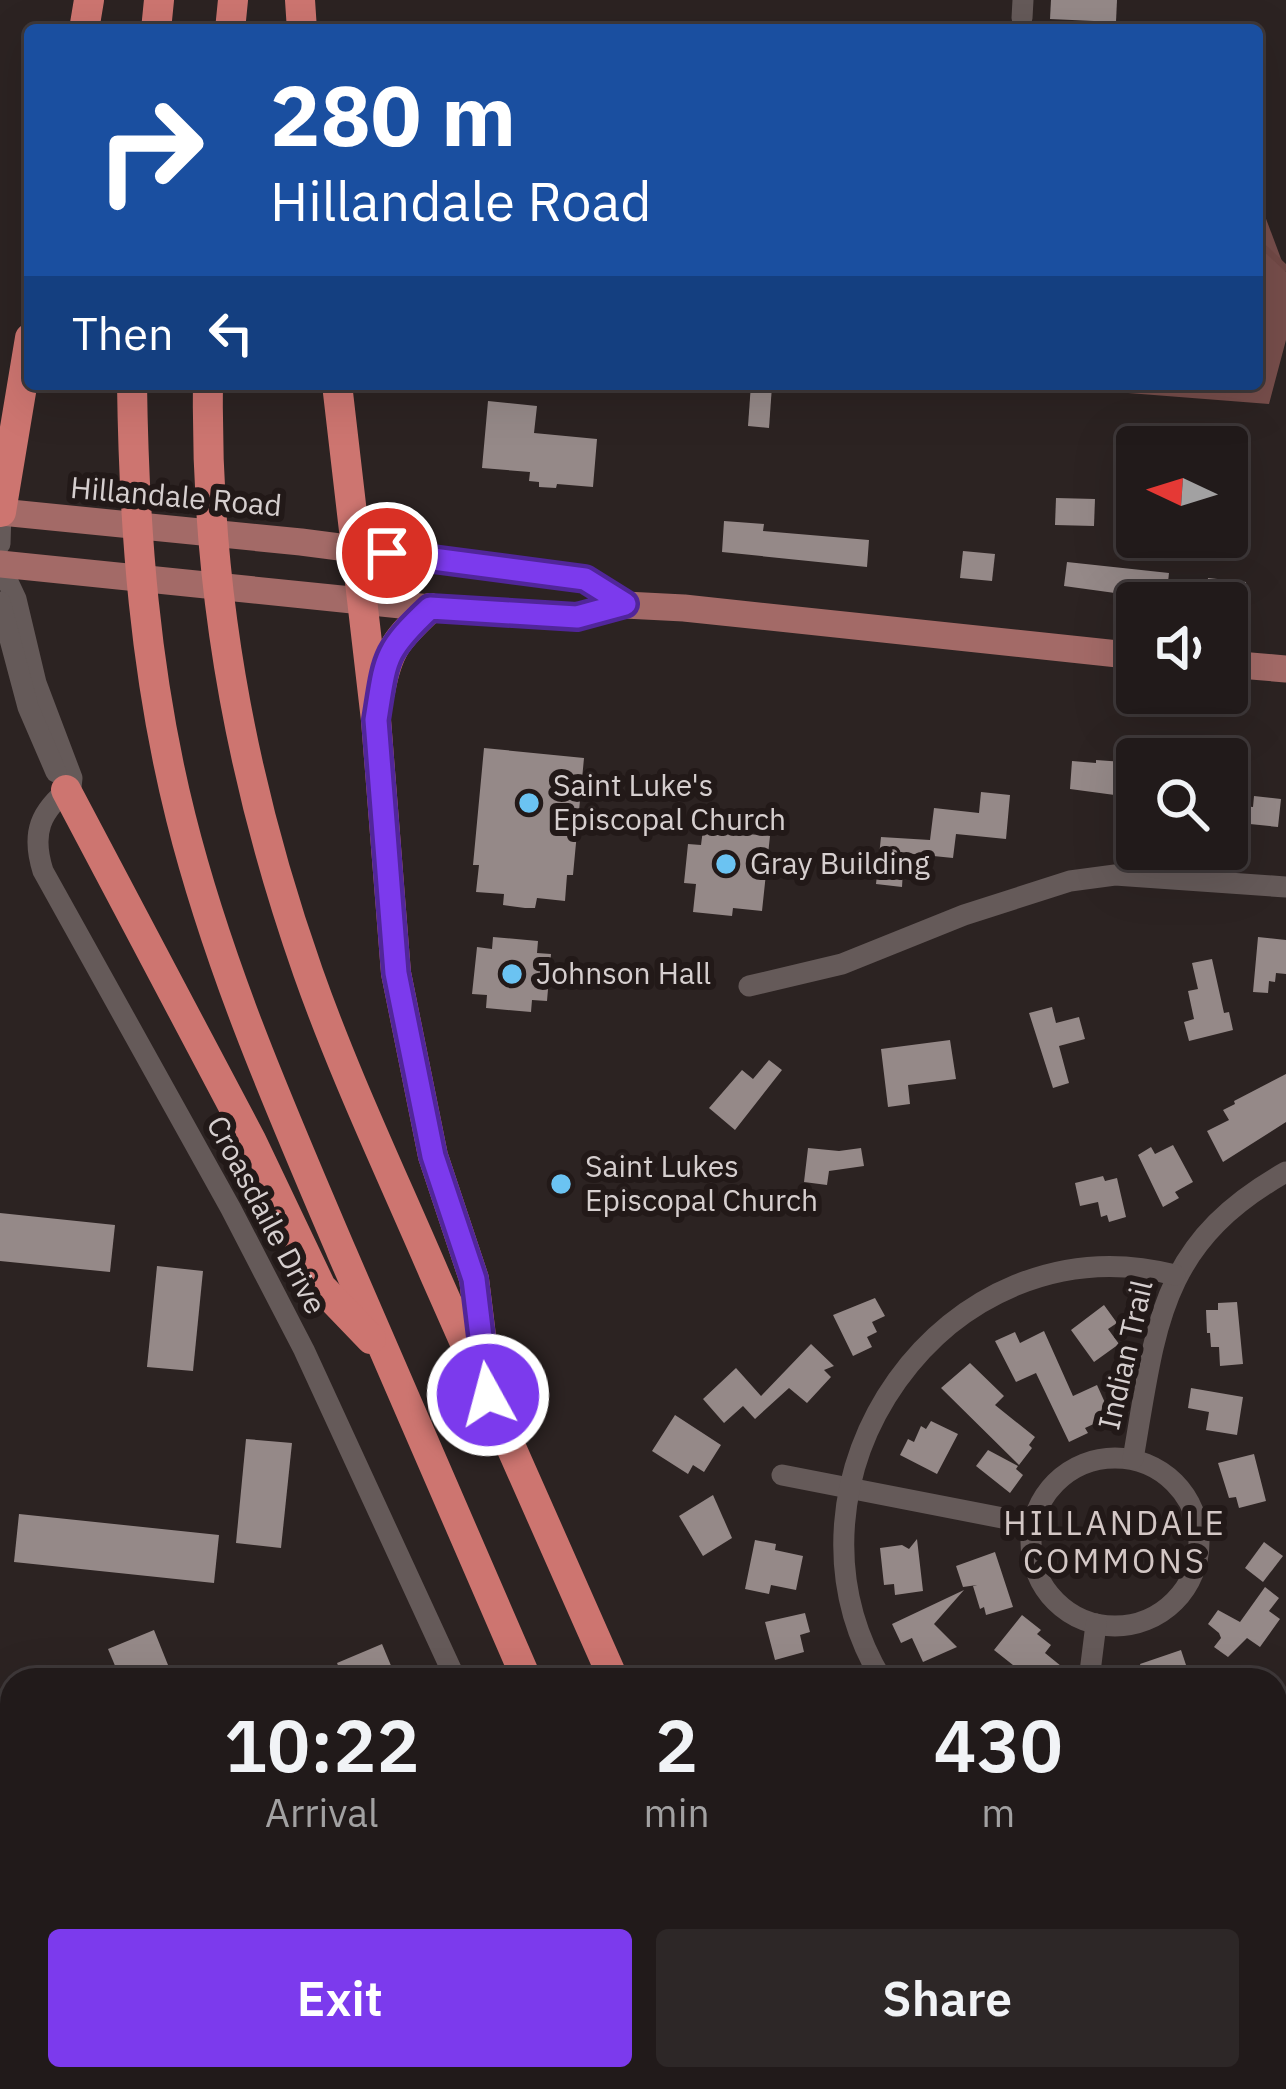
<!DOCTYPE html>
<style>
body{margin:0;font-family:"IBM Plex Sans",sans-serif;background:#2d2727;color:#f1f3f6;height:100vh;display:flex;flex-direction:column;font-size:45px;white-space:nowrap}
*{box-sizing:border-box;margin:0}
p{font-size:39px;color:#a2a1a2}
.icon{flex:none;width:66px;height:66px;fill:none;stroke:currentColor;stroke-width:2;stroke-linecap:round;stroke-linejoin:round}
.map{position:relative;flex:1;overflow:hidden}
.panel{position:absolute;left:0px;top:1668px;width:1287px;height:423px;display:flex;flex-direction:column;background:#211a1a;border-radius:36px 36px 0 0;box-shadow:0 12px 48px #0002,0 0 0 3px #3e3839}
.panel>*{flex:none}
.guide{position:absolute;left:24px;top:24px;width:1239px;height:366px;border-radius:12px;box-shadow:0 12px 48px #0002,0 0 0 3px #3e3839;background:#1a4fa0;color:#fff;overflow:hidden}
.needle{width:78px;rotate:274deg}
.buttons{position:absolute;left:1116px;top:426px;display:grid;gap:24px}
.buttons a{display:grid;place-items:center;width:132px;height:132px;border-radius:12px;background:#211a1a;box-shadow:0 12px 48px #0002,0 0 0 3px #3e3839;font-size:60px}
.pin{position:absolute;display:grid;place-items:center;width:102px;height:102px;color:#fff;margin:-51px;border:6px solid #fff;border-radius:50%;box-shadow:0 3px 12px #0007}
.me{position:absolute;width:132px;margin:-66px;rotate:353deg;stroke-linejoin:round;filter:drop-shadow(0 0 9px #0008)}
.turn{display:flex;align-items:center;gap:42px;height:252px;padding:0 48px;font-size:54px}
.turn .icon{width:156px;height:156px;stroke-width:2.5}
.turn b{display:block;font-size:84px;line-height:102px}
.then{display:flex;align-items:center;height:114px;padding:0 48px;background:#0003;gap:24px;font-size:45px}
.eta{display:flex;justify-content:space-evenly;align-items:center;height:204px;text-align:center}
.eta b{font-size:72px;font-weight:600;line-height:84px}
.cta{display:flex;gap:24px;margin-top:auto;padding:24px 48px}
.cta a{flex:1;height:138px;border-radius:12px;background:#7c3aed;color:#fff;font-size:48px;font-weight:600;line-height:138px;text-align:center}
.cta a+a{background:#2d2727;color:#f1f3f6}
.map>svg:first-child{display:block}
</style>
<div class="map">
<svg width="1286" height="2089" viewBox="0 0 1286 2089">
<rect width="100%" height="100%" fill="#2c2322"/>
<g fill="#4d2a28">
<path d="M0,1705L6,1706L12,1718V2079H184L188,2089H0Z"/>
<path d="M1286,1943V2089H871L866,2079H1275V1946Z"/>
</g>
<path fill="#774e4b" d="M1257,118L1264,127L1259,200L1286,272V340L1269,404L1012,384H1257Z"/>
<g fill="none" stroke-linecap="round" stroke-linejoin="round">
<path stroke="#714946" stroke-width="6" d="M1257,241L1286,268"/>
</g>
<g fill="#958988">
<path d="M1051,0H1117L1116,22L1050,19Z"/>
<path d="M751,384L772,386L769,428L748,426Z"/>
<path d="M488,401L537,406L534,433L597,439L593,487L557,484L556,488L539,487V482L529,481L530,472L482,468Z"/>
<path d="M1056,498L1095,499L1094,526L1055,525Z"/>
<path d="M724,521L764,524L763,531L869,540L867,567L722,552Z"/>
<path d="M963,551L995,554L992,581L960,578Z"/>
<path d="M1067,562L1169,573L1166,600L1064,586Z"/>
<path d="M1208,578L1246,582L1244,606L1205,602Z"/>
<path d="M484,748L584,758L573,875H567L565,901L537,898L535,908H525L503,905L504,894L476,892L479,865H473Z"/>
<path d="M1096,760L1137,763V798L1070,789L1072,761L1096,763Z"/>
<path d="M981,792L1010,795L1006,839L956,834L953,858L904,853L902,887L876,884L881,837L930,840L934,808L979,813Z"/>
<path d="M1254,796L1281,799L1278,827L1240,823L1242,806L1253,807Z"/>
<path d="M704,822L738,826V833L770,836L762,911L733,908L732,916L693,912L696,884L684,883L688,844L701,845Z"/>
<path d="M493,937L538,941L537,953L551,954L547,1001L532,1000L531,1012L486,1008L487,995L472,994L477,947L492,949Z"/>
<path d="M1258,937L1286,940V974L1276,973L1275,982L1269,981L1268,993L1253,992Z"/>
<path d="M1212,959L1224,1013L1229,1012L1233,1030L1189,1041L1184,1022L1194,1019L1188,991L1198,989L1192,963Z"/>
<path d="M1052,1007L1056,1023L1079,1017L1085,1039L1059,1046L1069,1083L1053,1088L1029,1013Z"/>
<path d="M950,1040L956,1079L908,1085L910,1104L888,1107L881,1049Z"/>
<path d="M769,1060L782,1070L735,1130L709,1108L742,1070L753,1079Z"/>
<path d="M1286,1074V1122L1223,1162L1207,1131L1229,1120L1223,1110L1235,1104L1234,1101Z"/>
<path d="M1173,1145L1193,1182L1175,1192L1179,1198L1163,1207L1138,1155L1151,1147L1155,1154Z"/>
<path d="M808,1148L839,1151L861,1148L864,1166L829,1171L827,1185L804,1182Z"/>
<path d="M1103,1176L1105,1181L1117,1178L1126,1217L1109,1222L1107,1215L1101,1217L1098,1202L1080,1206L1075,1183Z"/>
<path d="M0,1213L115,1225L110,1272L0,1261Z"/>
<path d="M157,1266L203,1271L193,1371L147,1367Z"/>
<path d="M875,1298L885,1316L872,1322L877,1332L867,1337L872,1347L853,1356L833,1315Z"/>
<path d="M1237,1302L1243,1364L1220,1366L1219,1347H1211L1210,1333H1207L1206,1310H1218V1303Z"/>
<path d="M1104,1305L1117,1323L1108,1329L1119,1344L1094,1362L1071,1330Z"/>
<path d="M1044,1331L1073,1396L1097,1385L1111,1416L1085,1428L1088,1433L1069,1442L1036,1373L1016,1382L995,1341L1015,1332L1020,1343Z"/>
<path d="M811,1344L834,1366L824,1370L831,1377L807,1403L789,1388L755,1419L743,1406L724,1423L703,1399L736,1368L761,1396Z"/>
<path d="M970,1363L1004,1396L995,1405L1035,1437L1029,1445L1032,1448L1019,1465L941,1388Z"/>
<path d="M1191,1388L1243,1397L1237,1435L1206,1430L1209,1412L1188,1408Z"/>
<path d="M675,1415L721,1445L704,1472L693,1465L688,1474L652,1451Z"/>
<path d="M931,1421L958,1434L937,1474L900,1455L908,1439L914,1442L921,1426L926,1429Z"/>
<path d="M246,1439L292,1443L281,1548L236,1543Z"/>
<path d="M988,1450L1018,1466L1016,1469L1023,1475L1010,1493L976,1466Z"/>
<path d="M1254,1454L1266,1501L1239,1508L1236,1497L1229,1498L1218,1463Z"/>
<path d="M713,1495L732,1538L703,1556L679,1516Z"/>
<path d="M19,1514L219,1535L214,1583L14,1562Z"/>
<path d="M917,1539L923,1591L895,1595L894,1584L884,1585L880,1548L902,1545L909,1549Z"/>
<path d="M755,1540L776,1544L775,1550L803,1556L796,1590L771,1585L769,1594L745,1589Z"/>
<path d="M1264,1542L1283,1556L1263,1582L1245,1568Z"/>
<path d="M995,1552L1013,1607L986,1615L984,1607L980,1609L973,1586L977,1585L963,1587L956,1566Z"/>
<path d="M1265,1587L1279,1598L1269,1611L1280,1619L1260,1647L1247,1638L1228,1657L1214,1647L1221,1638L1219,1633L1208,1624L1218,1610L1240,1622Z"/>
<path d="M964,1590L934,1624L957,1647L923,1662L912,1638L901,1643L892,1624Z"/>
<path d="M805,1613L810,1632L800,1635L804,1652L775,1660L765,1622Z"/>
<path d="M1022,1615L1041,1630L1037,1634L1051,1645L1045,1653L1061,1666L1050,1680H1039L1030,1673L1027,1676L994,1650Z"/>
<path d="M154,1630L174,1680H121L108,1649Z"/>
<path d="M382,1644L397,1680H344L337,1663Z"/>
<path d="M1181,1650L1191,1680H1145L1140,1664Z"/>
</g>
<g fill="none" stroke-linecap="round" stroke-linejoin="round">
<g stroke="#655a59" stroke-width="21">
<path d="M1022,18L1023,0"/>
<path d="M0,544L1,512"/>
<path d="M0,565L16,599L36,683L72,778L71,787C40,811 31,833 43,871L231,1209L304,1350L456,1680"/>
<path d="M0,602L28,707L56,772"/>
<path d="M749,986L842,964L964,915L1070,881L1115,875L1286,887"/>
<circle cx="1115" cy="1542" r="84"/>
<path d="M1133,1459C1156,1327 1158,1244 1286,1172"/>
<path d="M782,1475L1033,1524"/>
<path d="M882,1680C761,1480 946,1216 1175,1275"/>
<path d="M1089,1680L1096,1624"/>
<path d="M1275,1770L1286,1762"/>
<path d="M635,2079L639,2089"/>
</g>
<g stroke="#a36a67" stroke-width="27">
<path d="M0,512L301,542L585,579L625,605"/>
<path d="M0,564L430,608L577,617L625,605L684,608L1137,656"/>
<path d="M1227,664L1286,669"/>
</g>
<g stroke="#cd7570" stroke-width="30">
<path d="M300,0L302,30"/>
<path d="M84,30L89,0"/>
<path d="M156,30L159,0"/>
<path d="M230,30L233,0"/>
<path d="M132,384C134,530 145,675 181,818C219,969 281,1110 342,1253C404,1395 465,1538 527,1680"/>
<path d="M208,384C205,586 241,782 308,972C344,1074 391,1173 434,1273C494,1409 554,1544 614,1680"/>
<path d="M337,384L376,720L396,973L433,1156L474,1279L484,1360"/>
<path d="M1,512L30,338"/>
<path d="M380,692C388,648 398,638 430,608"/>
<path d="M66,790L251,1140L321,1287L371,1339"/>
<path d="M702,2079L707,2089"/>
<path d="M790,2079L795,2089"/>
</g>
</g>
<g fill="none" stroke-linecap="round" stroke-linejoin="round">
<defs>
<path id="route" d="M387,553L585,579L625,604L577,617L430,608C383,652 386,658 376,720L396,973L433,1156L474,1279L488,1395"/>
</defs>
<use href="#route" stroke="#51269a" stroke-width="30"/>
<use href="#route" stroke="#7c3aed" stroke-width="21"/>
</g>
<g fill="#6bc3f2" stroke="#221918" stroke-width="4.5">
<circle cx="529" cy="803" r="12"/>
<circle cx="726" cy="864" r="12"/>
<circle cx="512" cy="974" r="12"/>
<circle cx="561" cy="1184" r="12"/>
</g>
<g text-anchor="middle" stroke-width="12" stroke-linejoin="round" paint-order="stroke">
<g font-size="30" fill="#d6cfcf" stroke="#221918">
<text transform="translate(176 497) rotate(5)" y="10">Hillandale Road</text>
<text transform="translate(266 1215) rotate(62)" y="10">Croasdaile Drive</text>
<text transform="translate(1126 1355) rotate(-77)" y="10">Indian Trail</text>
</g>
<g font-size="30" fill="#d6cfcf" stroke="#221918" text-anchor="start">
<text x="553" y="796">Saint Luke's<tspan x="553" dy="34">Episcopal Church</tspan></text>
<text x="750" y="874">Gray Building</text>
<text x="536" y="984">Johnson Hall</text>
<text x="585" y="1177">Saint Lukes<tspan x="585" dy="34">Episcopal Church</tspan></text>
</g>
<g font-size="33" letter-spacing="3" fill="#d3c7c5" stroke="#221918">
<text x="1115" y="1535">HILLANDALE<tspan x="1115" dy="38">COMMONS</tspan></text>
</g>
</g>
</svg>
<div class="buttons">
<a><svg class="needle" viewBox="-14 -14 28 28"><path d="M0-13l5 13h-10z" fill="#e53935"/><path d="M0 13l5-13h-10z" fill="#a2a1a2"/></svg></a>
<a><svg class="icon" aria-label="sound" viewBox="0 0 24 24"><path d="M4 9h4l5-4v14l-5-4H4zM17 9q2 3 0 6"/></svg></a>
<a><svg class="icon" aria-label="search" viewBox="0 0 24 24"><circle cx="10" cy="10" r="6"/><path d="M15 15l6 6"/></svg></a>
</div>
<div class="pin" style="left:387px;top:553px;background:#d93025"><svg class="icon" aria-label="arrive" viewBox="0 0 24 24"><path d="M6 21V4h12l-3 4 3 4H6"/></svg></div>
<svg class="me" style="left:488px;top:1395px" viewBox="-20 -20 40 40"><circle r="17" fill="#7c3aed" stroke="#fff" stroke-width="3"/><path d="M0-11L8 9 0 5-8 9z" fill="#fff"/></svg>
<div class="guide">
<div class="turn"><svg class="icon" aria-label="right" viewBox="0 0 24 24"><path d="M7 20v-9h11M14 6l5 5-5 5"/></svg><div><b>280 m</b>Hillandale Road</div></div>
<div class="then">Then<svg class="icon" aria-label="left" viewBox="0 0 24 24"><path d="M17 20v-9H6M10 6l-5 5 5 5"/></svg></div>
</div>
<section class="panel">
<div class="eta">
<div><b>10:22</b><p>Arrival</p></div>
<div><b>2</b><p>min</p></div>
<div><b>430</b><p>m</p></div>
</div>
<div class="cta"><a>Exit</a><a>Share</a></div>
</section>
</div>
